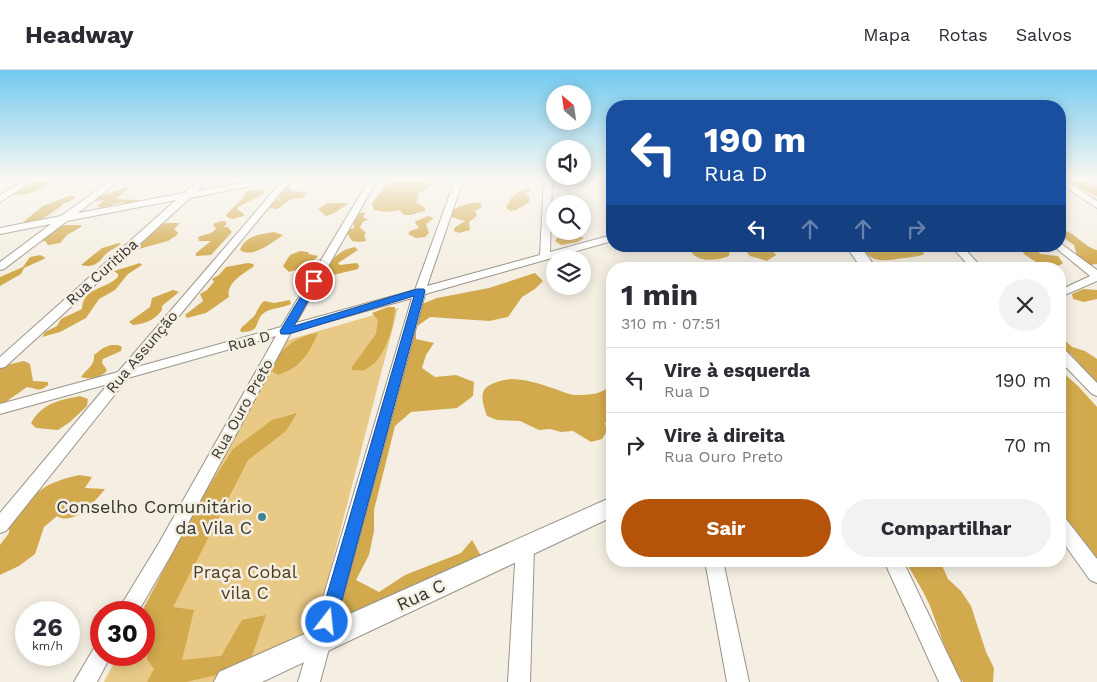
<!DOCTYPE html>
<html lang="pt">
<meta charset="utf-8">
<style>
body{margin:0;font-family:"Work Sans",sans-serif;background:#f2f2f3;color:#2b2b33;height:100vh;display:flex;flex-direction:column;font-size:19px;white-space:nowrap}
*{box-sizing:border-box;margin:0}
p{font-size:16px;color:#7c7c81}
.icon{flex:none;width:28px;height:28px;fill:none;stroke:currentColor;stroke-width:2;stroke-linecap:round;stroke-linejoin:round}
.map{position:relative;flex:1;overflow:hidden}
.details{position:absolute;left:606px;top:192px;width:460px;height:305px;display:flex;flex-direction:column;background:#fff;border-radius:20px;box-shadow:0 2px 12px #0003}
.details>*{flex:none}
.guide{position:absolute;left:606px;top:30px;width:460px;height:152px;border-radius:20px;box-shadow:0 2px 12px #0003;background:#1a4fa0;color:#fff;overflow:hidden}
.needle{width:32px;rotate:331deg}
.fabs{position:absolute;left:546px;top:15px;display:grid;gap:10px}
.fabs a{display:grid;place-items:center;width:45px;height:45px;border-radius:50%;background:#fff;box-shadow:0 2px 12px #0003;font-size:25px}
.speed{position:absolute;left:15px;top:531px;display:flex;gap:10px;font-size:25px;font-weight:700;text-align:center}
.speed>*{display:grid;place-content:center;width:65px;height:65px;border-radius:50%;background:#fff;box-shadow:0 2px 12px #0003;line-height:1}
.speed small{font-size:12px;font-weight:400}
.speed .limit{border:8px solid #d22;background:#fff;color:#111}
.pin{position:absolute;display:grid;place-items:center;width:42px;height:42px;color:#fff;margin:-21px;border:2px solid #fff;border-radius:50%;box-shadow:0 1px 5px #0007}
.me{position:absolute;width:55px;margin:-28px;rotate:16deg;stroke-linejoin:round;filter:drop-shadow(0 0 4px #0008)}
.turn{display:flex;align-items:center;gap:18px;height:105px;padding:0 15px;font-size:22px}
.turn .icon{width:65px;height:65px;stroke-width:2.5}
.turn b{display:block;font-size:35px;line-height:42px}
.lanes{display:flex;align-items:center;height:48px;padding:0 15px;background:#0003;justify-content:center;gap:25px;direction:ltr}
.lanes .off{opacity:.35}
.round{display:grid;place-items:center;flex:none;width:52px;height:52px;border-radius:26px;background:#f2f2f3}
.head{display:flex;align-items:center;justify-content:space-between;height:85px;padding:0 15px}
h1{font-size:30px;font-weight:700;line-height:38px}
.cta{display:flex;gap:10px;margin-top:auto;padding:10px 15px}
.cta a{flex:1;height:58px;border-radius:30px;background:#b45309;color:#fff;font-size:20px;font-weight:700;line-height:58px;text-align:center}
.cta a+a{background:#f2f2f3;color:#2b2b33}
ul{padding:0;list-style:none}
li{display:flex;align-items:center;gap:15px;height:65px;padding:0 15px;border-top:1px solid #e1e1e2}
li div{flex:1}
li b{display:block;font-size:19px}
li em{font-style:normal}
header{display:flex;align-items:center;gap:30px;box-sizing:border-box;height:70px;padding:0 25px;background:#fff;border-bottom:1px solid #e1e1e2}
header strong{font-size:24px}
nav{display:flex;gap:28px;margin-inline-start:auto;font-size:18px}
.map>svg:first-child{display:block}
</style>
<header>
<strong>Headway</strong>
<nav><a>Mapa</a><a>Rotas</a><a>Salvos</a></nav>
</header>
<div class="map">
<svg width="1097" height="612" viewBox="0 0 1097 612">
<rect width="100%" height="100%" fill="#f5efe3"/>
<path fill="#e9c986" d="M398,238L312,570L217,612H104L118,585H144V542H141L284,271Z"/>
<g fill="#d2a94d">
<path d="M31,110H52C44,119 26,126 13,125Z"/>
<path d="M288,110H303L292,114L289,118L291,120L307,123L304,127C300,128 291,129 288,131C281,136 280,141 270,138L271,134L280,128L278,122Z"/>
<path d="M386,110H434H431L428,118L417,124L419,128L416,132L425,138V141L410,145H404L400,140L387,142L374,140L372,133L385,117Z"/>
<path d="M1067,110H1087L1097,117V126L1074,116Z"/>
<path d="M127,117L129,118L116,129L137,130L138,131L126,135L123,132C114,133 107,138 98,137V135L104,131L103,130L91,132L98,127Z"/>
<path d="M528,118L530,121L526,124L529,127L530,132L516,140L510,141L506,138C509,129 518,119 528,118Z"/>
<path d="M256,119L265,121L263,124L238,137V140L243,143L244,146L232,149L227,147L226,145L244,127L246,121Z"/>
<path d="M69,126L76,127C72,132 67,131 62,135C53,142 36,156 23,152L43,136Z"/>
<path d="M477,132L481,133L482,137L475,141L477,146L469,152L470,160L459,163L454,161V158L465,151L451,147L453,140L460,136Z"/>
<path d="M327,133H346L348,134L334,143L326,146L318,139Z"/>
<path d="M364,142L365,144L363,148L369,149L363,152L360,157L366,163L364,165L366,171L359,172L352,171L347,163V160L354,158V152L358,144Z"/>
<path d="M428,146L434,148L426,154L429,163L425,167L416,168L408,164L410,161L419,158L415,153L416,151Z"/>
<path d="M221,151H225L227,154L223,157H228L232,162L211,185L196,186V183L211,171H199L198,167L211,163L216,159L213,154Z"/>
<path d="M169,153H180L174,159L178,163L177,165L168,171L135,180L131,178L158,154Z"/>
<path d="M65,155H81V157L67,165L60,173L48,175L45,171H38C42,167 60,156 65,155Z"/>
<path d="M1060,160C1074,160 1083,177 1097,180V194L1089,195L1077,186L1074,175L1060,165Z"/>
<path d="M558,161H570L584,168L578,172L561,175L555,171L559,166Z"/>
<path d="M274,162L283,165C273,172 252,189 240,180C245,166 260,164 274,162Z"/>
<path d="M119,173L121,174C116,178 108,181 104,186C98,194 92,198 81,195L102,178Z"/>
<path d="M689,176H730L729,186C716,191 693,194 689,176Z"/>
<path d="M742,176H769L776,185L767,191L750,186Z"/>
<path d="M865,176H920L924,184C918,187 911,187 904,188C889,190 873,195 863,179Z"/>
<path d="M1022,176H1036L1040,184L1058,186L1063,193C1051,203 1035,192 1024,184L1023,182L1025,180Z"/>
<path d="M355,177L358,180L338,193L340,195L357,193L359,196L358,199L329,206L325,203C329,190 341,179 355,177Z"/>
<path d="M300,181L308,182L309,184L318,186L308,196L289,202L283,196L290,185Z"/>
<path d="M40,185L46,188L24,198L21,204L0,216V207L23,197L30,187Z"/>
<path d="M140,193L142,195L128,204L115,220L99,229L86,248L60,262L42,267L45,262L57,256L61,249L82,239C83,217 105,220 118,207V204L114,201Z"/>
<path d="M248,193L253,194L254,196C244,204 226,212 229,227L206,243L187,248L185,245L203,231L200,224L207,220L214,212L212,209L219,205L226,197Z"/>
<path d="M535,203L543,211L535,219L522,227L508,247L489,251L430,247L416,257V269L434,273L426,285L422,298L435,307L456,305L474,312L473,326L457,338L411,342L395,356L374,440V461L369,485L356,510L379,522L405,505L461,483L472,470L484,491L333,559L422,234L437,228L489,218Z"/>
<path d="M1083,219L1097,220V229L1084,232L1073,229L1072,224Z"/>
<path d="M173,220L179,222L162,236V240C155,250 144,254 133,255L129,252L150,237L152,228Z"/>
<path d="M290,230L291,234C283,238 270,238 264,243C253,251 263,262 241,262L240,260C244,254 251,250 255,245C258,239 259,236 264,231L274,233Z"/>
<path d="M388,237H395C395,256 384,293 364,300C361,301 355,300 352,300V297L376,264L378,250L372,243Z"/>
<path d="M318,263C309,284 300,298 278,305L272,301C276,280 298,265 318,263Z"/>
<path d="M1060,266L1072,277L1085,281L1097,289V314L1071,284L1060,277Z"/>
<path d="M111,275H118L122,277L121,281L103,289L102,293L107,300C102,308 90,310 81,307C86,299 95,296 94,285L103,278Z"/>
<path d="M24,291L30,294L33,311L48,312V315C40,322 37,319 27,317L0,336V299L6,295Z"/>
<path d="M1060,300L1078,316L1097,337V495L1060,448Z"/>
<path d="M510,309C525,309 538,313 552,318C559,320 567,324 574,325C587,325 606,325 612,312V347L605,353L607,361L602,369L591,372L573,361L561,362L550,359L539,360L520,351L497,350L487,346C477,320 483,314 510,309Z"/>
<path d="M80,326L88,329L87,336L70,352L58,360L36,358L31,353C42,333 60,330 80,326Z"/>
<path d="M297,343L286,361L248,390L173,537L194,540L182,590L221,586L242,550L266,545L248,598L186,612H147L154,599L147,589L148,570L144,569V542H142L201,429L233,379L272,350Z"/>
<path d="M79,405L92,407L85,418L105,419C96,430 74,457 57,446L44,457L35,484L19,496L0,505V475L9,463V453C34,424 40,414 79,405Z"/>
<path d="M905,491H940L948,509L961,521L971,536L986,582L994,598L993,612H963C947,589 940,562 930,536C923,520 914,506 905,491Z"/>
</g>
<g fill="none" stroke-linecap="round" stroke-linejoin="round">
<defs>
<g id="street">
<path d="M25,110H34L0,132V125Z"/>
<path d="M111,110H120L78,143L184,123L199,110H208L197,121L257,110H272L268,113L190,128L5,297L0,298V287L176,130L67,151L4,199L0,200V192L51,154L0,164V158L61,146Z"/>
<path d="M283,110H291L137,297L281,257L369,110H377L296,253L415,220L455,110H463L427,216L540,185L544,110H552L550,182L612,165V171L425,224L320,612H298L412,228L291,262L171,485L138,542H117L159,473L276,266L128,308L6,461L0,463V443L108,314L0,344V334L118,302Z"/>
<path d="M1060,110H1065L1097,131V138L1060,114Z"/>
<path d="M1060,173L1097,200V211L1060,227V220L1090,206L1056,178L1055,176H1060Z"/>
<path d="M951,176H962L983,199H972Z"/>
<path d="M1060,279L1065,280L1097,313V326L1092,324L1060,291Z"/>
<path d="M1060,447L1066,449L1097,489V513L1090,510L1060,468Z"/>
<path d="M525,469L531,471L534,477L530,612H508L516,477L519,471Z"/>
<path d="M705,491H723L749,612H727Z"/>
<path d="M884,491H903L961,612H939Z"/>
<path d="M101,575V585H111L97,612H74L94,578Z"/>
</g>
<g id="secondary">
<path d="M846,176H860L877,199H862Z"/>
<path d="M612,427V447L262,612H214L219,602Z"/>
</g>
</defs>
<use href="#street" stroke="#989388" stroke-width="2"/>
<use href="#secondary" stroke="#989388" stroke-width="2"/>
<use href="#street" fill="#fff" fill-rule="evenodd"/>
<use href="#secondary" fill="#fff" fill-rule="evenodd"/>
</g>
<linearGradient id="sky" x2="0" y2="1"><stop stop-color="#71c9ef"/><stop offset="0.56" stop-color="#faf8f2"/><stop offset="1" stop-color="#faf8f2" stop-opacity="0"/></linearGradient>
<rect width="1097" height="195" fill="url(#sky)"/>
<path fill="#1a73e8" stroke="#114b97" d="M314,208L319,211L294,256L417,219H424L425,221L336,552L333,558L327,560L321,558L319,552L414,226L289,264H281L280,261L310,211Z"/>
<circle fill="#3e858e" stroke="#f5efe3" stroke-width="2" cx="262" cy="447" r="5"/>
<g text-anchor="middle" stroke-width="5" stroke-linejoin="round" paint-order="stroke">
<g font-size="15" fill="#373530" stroke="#f5efe3">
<text transform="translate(102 202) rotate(-42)" y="5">Rua Curitiba</text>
<text transform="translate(249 271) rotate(-15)" y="5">Rua D</text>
<text transform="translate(142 282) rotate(-50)" y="5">Rua Assunção</text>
<text transform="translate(242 339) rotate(-61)" y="5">Rua Ouro Preto</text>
</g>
<g font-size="18" fill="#373530" stroke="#f5efe3" text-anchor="end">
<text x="252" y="443">Conselho Comunitário<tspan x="252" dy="21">da Vila C</tspan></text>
</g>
<g font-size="18" fill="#503e18" stroke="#f5efe3">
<text x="245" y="508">Praça Cobal<tspan x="245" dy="21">vila C</tspan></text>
</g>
<g font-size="18" fill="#373530" stroke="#f5efe3">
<text transform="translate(421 525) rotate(-25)" y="6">Rua C</text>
</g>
</g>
</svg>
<div class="fabs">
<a><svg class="needle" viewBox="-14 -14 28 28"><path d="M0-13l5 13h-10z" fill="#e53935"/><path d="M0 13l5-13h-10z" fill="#7c7c81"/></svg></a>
<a><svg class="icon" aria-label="sound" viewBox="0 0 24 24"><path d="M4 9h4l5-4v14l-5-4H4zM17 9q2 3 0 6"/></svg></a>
<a><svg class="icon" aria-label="search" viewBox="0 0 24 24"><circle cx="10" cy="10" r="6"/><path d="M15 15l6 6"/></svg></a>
<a><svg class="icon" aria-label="layers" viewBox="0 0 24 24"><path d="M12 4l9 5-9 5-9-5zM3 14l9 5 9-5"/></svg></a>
</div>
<div class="speed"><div>26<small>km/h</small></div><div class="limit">30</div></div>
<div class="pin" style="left:314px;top:211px;background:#d93025"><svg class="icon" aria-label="arrive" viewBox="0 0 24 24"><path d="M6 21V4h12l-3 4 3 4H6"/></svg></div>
<svg class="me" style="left:327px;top:552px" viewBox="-20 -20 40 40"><circle r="17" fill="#1a73e8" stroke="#fff" stroke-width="3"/><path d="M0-11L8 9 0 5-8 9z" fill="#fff"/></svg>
<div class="guide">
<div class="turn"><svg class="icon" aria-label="left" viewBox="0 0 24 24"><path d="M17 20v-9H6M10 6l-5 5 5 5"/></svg><div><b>190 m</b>Rua D</div></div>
<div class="lanes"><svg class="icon" aria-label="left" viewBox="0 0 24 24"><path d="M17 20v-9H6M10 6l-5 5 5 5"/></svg><svg class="icon off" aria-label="ahead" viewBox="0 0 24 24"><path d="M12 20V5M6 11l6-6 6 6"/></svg><svg class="icon off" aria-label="ahead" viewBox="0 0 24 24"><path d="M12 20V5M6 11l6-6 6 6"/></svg><svg class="icon off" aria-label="right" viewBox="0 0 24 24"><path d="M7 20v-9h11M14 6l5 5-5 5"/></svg></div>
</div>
<section class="details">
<div class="head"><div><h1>1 min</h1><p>310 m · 07:51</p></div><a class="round"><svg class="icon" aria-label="close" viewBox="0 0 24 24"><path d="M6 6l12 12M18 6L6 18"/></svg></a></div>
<ul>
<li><svg class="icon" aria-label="left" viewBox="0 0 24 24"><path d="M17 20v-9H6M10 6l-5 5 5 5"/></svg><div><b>Vire à esquerda</b><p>Rua D</p></div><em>190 m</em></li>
<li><svg class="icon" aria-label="right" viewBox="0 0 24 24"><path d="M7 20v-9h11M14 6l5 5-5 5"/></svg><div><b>Vire à direita</b><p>Rua Ouro Preto</p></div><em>70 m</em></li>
</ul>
<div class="cta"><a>Sair</a><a>Compartilhar</a></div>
</section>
</div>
